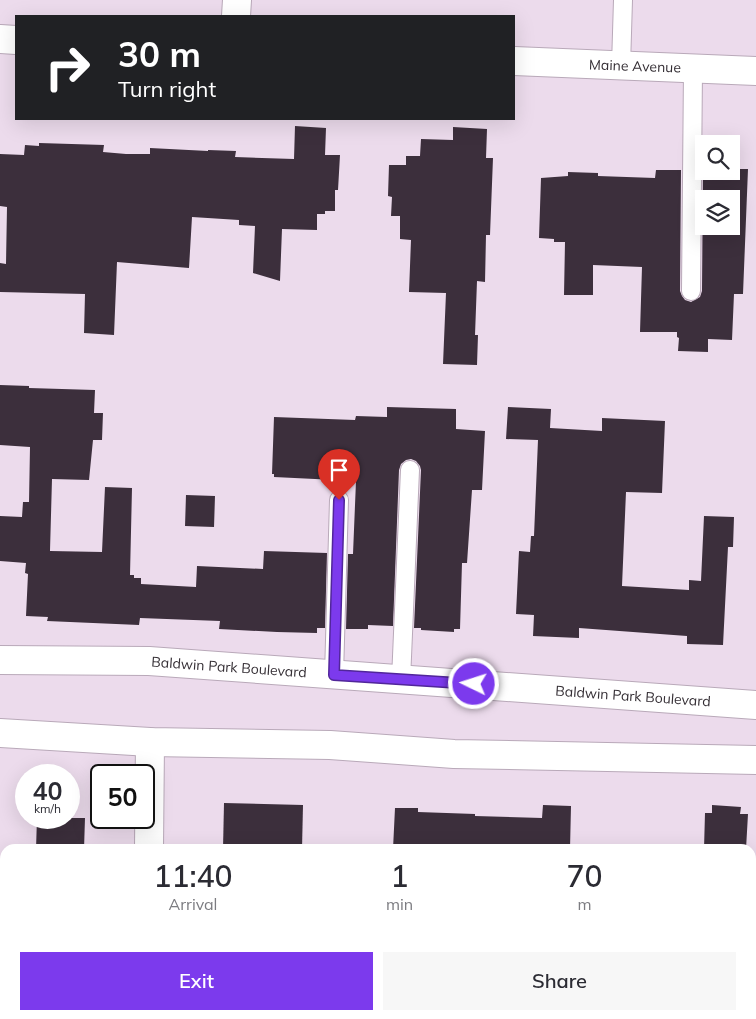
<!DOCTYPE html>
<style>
body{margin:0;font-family:Mulish,sans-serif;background:#f7f7f7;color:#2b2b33;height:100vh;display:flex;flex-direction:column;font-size:19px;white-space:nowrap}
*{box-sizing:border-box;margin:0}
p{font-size:16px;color:#7c7c81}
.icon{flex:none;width:28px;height:28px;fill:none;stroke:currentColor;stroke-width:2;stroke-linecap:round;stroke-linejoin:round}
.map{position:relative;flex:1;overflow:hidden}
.drawer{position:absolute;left:0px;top:844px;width:756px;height:176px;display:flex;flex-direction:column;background:#fff;border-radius:15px 15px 0 0;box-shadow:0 5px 20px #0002}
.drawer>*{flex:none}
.guide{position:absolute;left:15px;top:15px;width:500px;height:105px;border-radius:0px;box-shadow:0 5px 20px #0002;background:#202124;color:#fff;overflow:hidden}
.buttons{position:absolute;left:695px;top:135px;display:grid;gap:10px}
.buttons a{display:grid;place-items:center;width:45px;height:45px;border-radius:0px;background:#fff;box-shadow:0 5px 20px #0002;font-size:25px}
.speed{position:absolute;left:15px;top:764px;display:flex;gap:10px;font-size:25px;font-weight:700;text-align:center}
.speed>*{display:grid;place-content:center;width:65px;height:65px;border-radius:50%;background:#fff;box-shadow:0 5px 20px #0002;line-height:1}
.speed small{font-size:12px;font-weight:400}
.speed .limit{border:2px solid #111;border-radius:8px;background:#fff;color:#111}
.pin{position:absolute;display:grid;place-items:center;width:42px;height:42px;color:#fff;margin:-51px -21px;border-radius:50% 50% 50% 0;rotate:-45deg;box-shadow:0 0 5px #0007}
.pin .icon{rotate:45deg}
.me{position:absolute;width:55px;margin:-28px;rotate:274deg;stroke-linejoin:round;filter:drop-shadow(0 0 4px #0008)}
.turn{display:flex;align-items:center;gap:18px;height:105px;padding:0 20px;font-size:22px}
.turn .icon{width:65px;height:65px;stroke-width:2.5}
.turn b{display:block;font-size:35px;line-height:42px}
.eta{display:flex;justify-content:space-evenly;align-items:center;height:85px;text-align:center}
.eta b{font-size:30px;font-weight:600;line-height:35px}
.cta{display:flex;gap:10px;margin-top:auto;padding:10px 20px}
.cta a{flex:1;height:58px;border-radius:0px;background:#7c3aed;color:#fff;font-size:20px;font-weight:600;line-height:58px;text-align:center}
.cta a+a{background:#f7f7f7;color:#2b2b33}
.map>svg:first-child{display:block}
</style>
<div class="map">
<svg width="756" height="1019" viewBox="0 0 756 1019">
<rect width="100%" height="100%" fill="#ecdbec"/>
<g fill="#3c2f3c" fill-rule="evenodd">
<path d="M295,126L326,128L325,155H340L338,190H335V211H325V214H317V230L282,229L280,281L253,273L255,226L239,225V220L192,217L189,268L117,262L114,335L84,333L85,294L0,292V263L6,264L7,207L0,206V154L24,155L25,145L39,146V143L104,145L103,152L126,154H150V148L208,151V150L236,151L235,157L294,159Z"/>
<path d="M453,127L487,129L486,158H493L490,235H486L485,282L477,281L475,335H478L477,365L443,364L446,293L409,292L411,240L400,239V216H391L392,197L388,196L389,165H406V156H420L421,139L453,140Z"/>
<path d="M703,168L704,171H731V169H748L743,294H734L732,340L708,339V352L678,351L679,338L677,337V332H640L642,267L593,265V295H564L565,242H554V239L539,238L541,178L568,176V172L598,173V176L655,178L656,170H681L680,291L682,296L685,300L691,302L700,297L702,291ZM704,199H731V226H704Z"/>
<path d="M0,385L29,386V388L95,390L94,413H103L102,440H93L89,480L52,479L50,551L102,552L105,487L132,488L130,575H134V578H141V584L196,587L197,566L263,569L264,551L327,553L325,628H317V633L277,632L219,629L220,621L140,618L139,625L47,621L48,617L26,616L28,574L25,573L26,563L0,561V516L22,517L23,502H29L30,447L0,445Z"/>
<path d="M387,407L456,409V429L485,431L482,490H472L467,563H462L460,629H454V632L421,630V628H414L421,470L420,466L416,461L411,459L406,460L401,464L399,470L393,626L368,625V629H346L348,554H353L356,481L274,477V474H272L274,417L355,420L356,416L387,417Z"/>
<path d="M508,407L551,409L550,428L602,431V418L665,421L662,493L626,492L622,586L689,590V580L701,581L704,516L734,517L733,547H728L723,645L687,644V636L579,628V638L533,636L534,615L516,614L519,551L530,552L531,536H534L538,440L506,439Z"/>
<path d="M186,495L215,496L214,527L185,526Z"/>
<path d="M224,803L303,805L302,849H223Z"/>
<path d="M543,805L571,806L570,849H393L395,808H418V812L475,814V816L542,818Z"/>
<path d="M712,805L741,807L740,814H748L746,849H704L705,813H712Z"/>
<path d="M37,818H85L84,849H36Z"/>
</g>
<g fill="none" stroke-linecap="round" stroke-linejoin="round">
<defs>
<g id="service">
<path d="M621,66L623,0"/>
<path d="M691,291L693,69"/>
<path d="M334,675L339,500"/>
<path d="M401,680L410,470"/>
<path d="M751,1014L756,1018"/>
</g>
<g id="minor">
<path d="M236,16L237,0"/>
<path d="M149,849L150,742"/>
<path d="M751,975L756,969"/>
<path d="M155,1015L156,1019"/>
<path d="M719,1019L722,1015"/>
</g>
<g id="tertiary">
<path d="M0,39L16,40"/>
<path d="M514,61L756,71"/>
</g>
<g id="secondary">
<path d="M0,660L149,661L756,705"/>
<path d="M0,733L150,742L330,745L454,754L756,760"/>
</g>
</defs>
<use href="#service" stroke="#b9a9b9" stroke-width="20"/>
<use href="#minor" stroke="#b9a9b9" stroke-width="30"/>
<use href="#tertiary" stroke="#b9a9b9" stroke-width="30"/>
<use href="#secondary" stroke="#b9a9b9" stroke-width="30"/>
<use href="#service" stroke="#fff" stroke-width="18"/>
<use href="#minor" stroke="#fff" stroke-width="28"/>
<use href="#tertiary" stroke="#fff" stroke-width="28"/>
<use href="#secondary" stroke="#fff" stroke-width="28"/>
</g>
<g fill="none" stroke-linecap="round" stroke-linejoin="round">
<defs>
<path id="route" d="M339,500L334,675L474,684"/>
</defs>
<use href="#route" stroke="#51269a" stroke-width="12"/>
<use href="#route" stroke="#7c3aed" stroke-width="9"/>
</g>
<g text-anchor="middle" stroke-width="5" stroke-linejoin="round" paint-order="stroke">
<g font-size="14" fill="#342e34" stroke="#fff">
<text transform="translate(635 66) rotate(2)" y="5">Maine Avenue</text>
<text transform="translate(229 667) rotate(4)" y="5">Baldwin Park Boulevard</text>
<text transform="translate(633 696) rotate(4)" y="5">Baldwin Park Boulevard</text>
</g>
</g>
</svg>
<div class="buttons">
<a><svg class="icon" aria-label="search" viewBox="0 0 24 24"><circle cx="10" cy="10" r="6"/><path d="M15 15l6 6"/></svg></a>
<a><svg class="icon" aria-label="layers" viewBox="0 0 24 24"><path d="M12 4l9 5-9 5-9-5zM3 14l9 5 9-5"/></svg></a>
</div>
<div class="speed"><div>40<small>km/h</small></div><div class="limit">50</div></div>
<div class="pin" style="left:339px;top:500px;background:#d93025"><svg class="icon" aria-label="arrive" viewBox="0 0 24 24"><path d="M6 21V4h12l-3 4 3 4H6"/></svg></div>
<svg class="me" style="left:474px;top:684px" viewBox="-20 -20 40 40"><circle r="17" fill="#7c3aed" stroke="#fff" stroke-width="3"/><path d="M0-11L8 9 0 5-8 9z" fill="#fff"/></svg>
<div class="guide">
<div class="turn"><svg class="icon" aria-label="right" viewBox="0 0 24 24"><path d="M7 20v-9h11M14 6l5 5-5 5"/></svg><div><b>30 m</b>Turn right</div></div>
</div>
<section class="drawer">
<div class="eta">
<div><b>11:40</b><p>Arrival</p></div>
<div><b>1</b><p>min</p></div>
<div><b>70</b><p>m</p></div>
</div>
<div class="cta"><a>Exit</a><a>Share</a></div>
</section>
</div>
